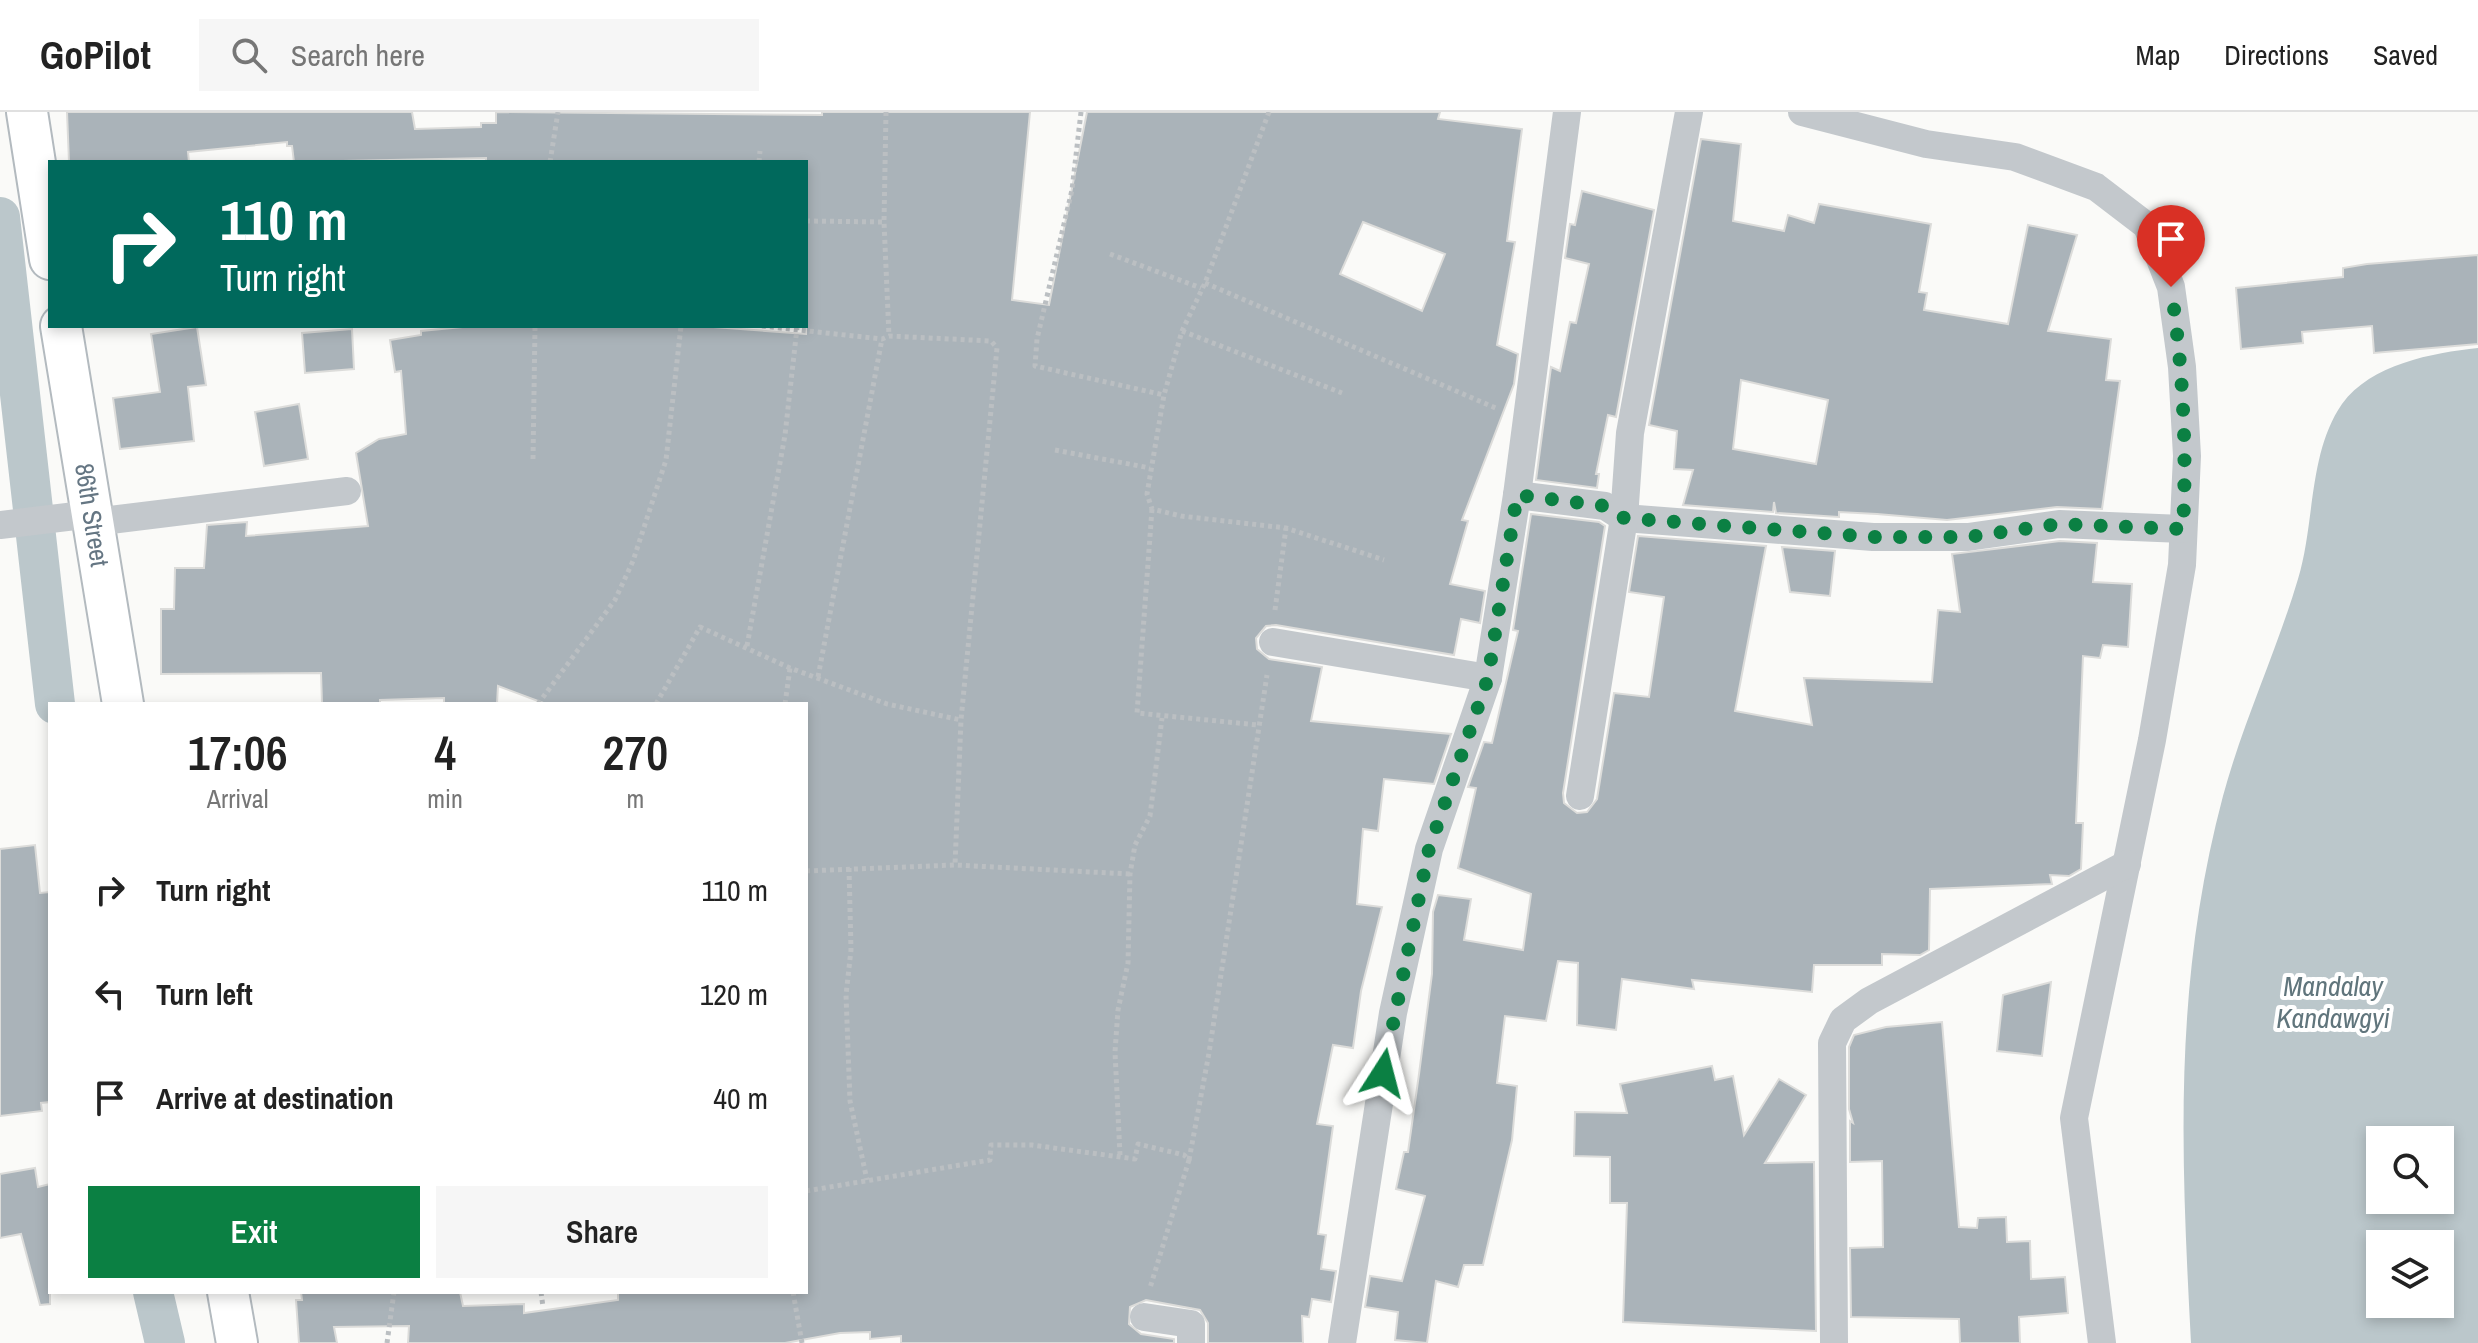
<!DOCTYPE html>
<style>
body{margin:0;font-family:"Archivo Narrow",sans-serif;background:#f6f6f6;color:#222;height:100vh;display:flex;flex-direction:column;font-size:30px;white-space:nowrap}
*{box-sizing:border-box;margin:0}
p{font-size:26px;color:#767676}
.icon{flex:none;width:44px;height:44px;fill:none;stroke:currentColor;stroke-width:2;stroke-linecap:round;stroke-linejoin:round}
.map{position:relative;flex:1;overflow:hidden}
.side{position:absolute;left:48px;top:590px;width:760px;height:592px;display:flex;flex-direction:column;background:#fff;border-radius:0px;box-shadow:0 4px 12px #0003}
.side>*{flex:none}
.top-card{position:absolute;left:48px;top:48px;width:760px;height:168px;border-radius:0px;box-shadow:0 4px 12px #0003;background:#00695c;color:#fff;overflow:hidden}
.controls{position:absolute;left:2366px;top:1014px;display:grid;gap:16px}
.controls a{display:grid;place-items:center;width:88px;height:88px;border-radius:0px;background:#fff;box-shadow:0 4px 12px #0003;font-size:40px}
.pin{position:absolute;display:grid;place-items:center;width:68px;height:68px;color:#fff;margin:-82px -34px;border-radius:50% 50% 50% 0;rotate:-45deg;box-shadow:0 0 8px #0007}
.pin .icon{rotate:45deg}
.me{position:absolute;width:88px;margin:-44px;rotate:9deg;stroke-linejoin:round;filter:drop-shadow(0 0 6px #0008)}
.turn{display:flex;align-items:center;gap:28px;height:168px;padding:0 40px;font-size:36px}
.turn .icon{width:104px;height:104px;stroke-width:2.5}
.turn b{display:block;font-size:56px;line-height:68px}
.eta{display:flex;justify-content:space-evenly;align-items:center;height:136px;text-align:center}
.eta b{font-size:48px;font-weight:600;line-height:56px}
.primary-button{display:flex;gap:16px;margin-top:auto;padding:16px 40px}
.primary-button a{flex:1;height:92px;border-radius:0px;background:#0b8043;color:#fff;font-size:32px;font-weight:600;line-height:92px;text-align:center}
.primary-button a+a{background:#f6f6f6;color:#222}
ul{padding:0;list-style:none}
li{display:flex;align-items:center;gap:24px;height:104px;padding:0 40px}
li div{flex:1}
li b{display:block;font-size:30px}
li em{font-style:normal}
header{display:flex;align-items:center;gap:48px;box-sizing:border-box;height:112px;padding:0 40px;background:#fff;border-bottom:2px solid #e0e0e0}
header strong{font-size:38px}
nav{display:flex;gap:44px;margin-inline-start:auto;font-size:28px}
.search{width:560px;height:72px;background:#f6f6f6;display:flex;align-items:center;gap:20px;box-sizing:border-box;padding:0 28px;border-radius:0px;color:#767676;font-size:30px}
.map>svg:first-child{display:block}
</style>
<header>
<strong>GoPilot</strong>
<div class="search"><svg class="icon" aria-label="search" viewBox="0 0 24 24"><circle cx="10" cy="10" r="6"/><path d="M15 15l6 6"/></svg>Search here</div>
<nav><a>Map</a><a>Directions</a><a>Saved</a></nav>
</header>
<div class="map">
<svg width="2478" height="1231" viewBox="0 0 2478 1231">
<rect width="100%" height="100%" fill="#fafaf8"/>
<path fill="#bbc7cb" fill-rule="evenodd" d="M2478,236V1231H2191C2181,1040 2173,872 2223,684C2243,610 2276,541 2298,467C2315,412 2308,341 2342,292C2371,252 2432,241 2478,236ZM2380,1028H2440V1088H2380ZM2380,1132H2440V1192H2380Z"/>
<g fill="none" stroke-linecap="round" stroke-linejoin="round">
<g stroke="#bbc7cb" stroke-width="40">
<path d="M0,105L55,592"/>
<path d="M153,1180L165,1231"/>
</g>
</g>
<g fill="#aab3b9" stroke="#dcdcda" stroke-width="2" fill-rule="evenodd">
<path d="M67,0H412L415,17L481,15V11H496V0L822,3V0H1030L1012,188L1049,193L1087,0H1440L1438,7L1522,17L1507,129L1515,130L1497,233L1518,242L1514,272L1462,408L1468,409L1450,472L1485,479L1480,511L1461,507L1454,543L1276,513L1266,514L1256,526L1257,537L1269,547L1322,555L1311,609L1451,622L1434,672L1384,667L1378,719L1363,717L1357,792L1382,795L1361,879L1353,936L1333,933L1317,1012L1333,1014L1318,1122L1326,1123L1321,1157L1336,1159L1331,1190L1312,1187L1309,1205L1302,1204L1303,1231H1208V1211L1200,1198L1146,1188L1130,1195L1129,1212L1141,1222L1174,1227V1231H901V1224L870,1227V1220L840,1221L785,1231H408L409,1214L334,1215L337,1231H299L296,1188H302L301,1180H460L463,1194L524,1192V1201L618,1188V1180H806V592H546L498,574L497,592H444V586L380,588V592H322L321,561L161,562V497H174L175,456H204L207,413L247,410L246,424L368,414L356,341L379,327L406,322L401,259L395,260L390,228L421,223V219L473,214H700L806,222V50H486V46L294,50L292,34H287V30L188,40L189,50H69ZM1363,110L1445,142L1422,199L1340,162Z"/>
<path d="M1701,27L1741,32L1733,109L1784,119L1788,103L1814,111L1819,92L1931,112L1919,180L1927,181L1924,198L2008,212L2028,113L2077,123L2048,219L2111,227L2106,268L2120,269L2102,397L2057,395L1947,408L1877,402L1839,400V405L1776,401L1774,390L1773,400L1683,393L1693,358L1674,357L1677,319L1649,313ZM1741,268L1828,288L1816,352L1733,337Z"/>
<path d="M1582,79L1654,98L1616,305L1608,303L1596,362H1599L1597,376L1536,368L1551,255L1560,259L1570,210L1576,211L1589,152L1565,146L1570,112L1575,113Z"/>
<path d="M2478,143V232L2374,241L2372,214L2302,220L2303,231L2241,237L2236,176L2343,165V156L2367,152Z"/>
<path d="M197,215L206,273L188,275L194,329L120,337L113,286L160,280L151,222Z"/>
<path d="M352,217L354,257L305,261L302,221Z"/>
<path d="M299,292L308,347L264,354L255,300Z"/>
<path d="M1531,402L1599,410L1605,414L1563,681L1564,691L1577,701L1587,700L1597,687L1614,581L1649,585L1664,485L1629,480L1638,424L1766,434L1735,599L1812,613L1804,566L1932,570L1938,498L1960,500L1952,442L2060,429L2097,431L2093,470L2132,472L2128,535L2103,533L2100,546L2083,544L2076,711H2083L2081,757L2069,764L2050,763L2052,772L1930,777L1929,838L1920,843L1882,842V853H1814L1812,880L1692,868L1694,877L1622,867L1616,918L1577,913L1578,851L1558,849L1546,909L1505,904L1497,971L1517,974L1512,1028L1483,1153H1464L1458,1175L1436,1169L1427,1231L1395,1228L1398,1200L1365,1195L1370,1164L1402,1169L1425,1084L1396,1077L1404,1040H1408L1419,962L1432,862L1433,800L1438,783L1471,787L1464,828L1523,838L1531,782L1458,756L1476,676L1468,675L1484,630L1492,631L1518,519L1513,518Z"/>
<path d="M1782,435L1835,439L1830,484L1790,480Z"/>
<path d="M35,733L40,781L50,780V990L41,991L42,999L0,1004V737Z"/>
<path d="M2051,870L2042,944L1997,939L2003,883Z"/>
<path d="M1942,910L1959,1115L1977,1116L1978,1106L2006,1105L2007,1130L2030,1129L2031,1167L2065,1165L2068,1201L2019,1205L2020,1231H1960L1959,1207L1851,1205L1850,1136L1883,1135L1882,1049L1850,1050V1009L1853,1011L1849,997V935L1854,923L1886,915Z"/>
<path d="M1712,954L1715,968L1733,964L1744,1023L1779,967L1806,983L1765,1051L1814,1050L1816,1219L1623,1210L1627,1091H1610V1045L1574,1044L1575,1000L1627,1001L1620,972Z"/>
<path d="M35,1056L38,1075L50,1072V1192L40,1193L21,1122L0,1126V1062Z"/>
</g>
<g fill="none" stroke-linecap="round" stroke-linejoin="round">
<defs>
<g id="secondary">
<path d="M27,0L50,147"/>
<path d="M61,214L123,592"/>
<path d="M228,1180L237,1231"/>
</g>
</defs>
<use href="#secondary" stroke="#b3babf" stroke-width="44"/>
<g stroke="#bbbfc2" stroke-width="5" stroke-dasharray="4 4" stroke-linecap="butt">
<path d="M886,0L884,110L889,224"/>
<path d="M1081,0L1072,78L1037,227L1035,254L1164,283"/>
<path d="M1269,0L1205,171L1182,219L1164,283L1147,382L1152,397L1181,404L1286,416L1384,448"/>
<path d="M550,50L558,0"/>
<path d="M759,50L760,39"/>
<path d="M806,109L884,110"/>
<path d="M1110,142L1201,176"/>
<path d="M1205,171L1498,297"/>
<path d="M762,214L882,227L889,224L991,229L997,236L961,608L955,753"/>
<path d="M1182,219L1342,281"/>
<path d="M1055,338L1150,356"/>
<path d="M533,347L535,214"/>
<path d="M1152,397L1137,601L1258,613"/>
<path d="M1275,498L1286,416"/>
<path d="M747,534L785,323L797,216"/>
<path d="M818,565L882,227"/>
<path d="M538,592L615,488L633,449L666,348L681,214"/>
<path d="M656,592L700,515L790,556L887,592L961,608"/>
<path d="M785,592L790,556"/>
<path d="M849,756L851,838L846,883L850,989L867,1068"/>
<path d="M806,759L955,753L1130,762"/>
<path d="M1120,1043L1115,940L1118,898L1128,851L1130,762L1135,733L1150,704L1162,606"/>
<path d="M1189,1048L1209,941L1267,563"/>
<path d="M806,1079L990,1048L991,1033H1032L1135,1047L1138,1032L1184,1043L1189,1048L1150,1176"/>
<path d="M541,1180L543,1195"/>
<path d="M793,1180L802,1231"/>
<path d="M387,1231L394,1180"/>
</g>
<g stroke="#c3c8cc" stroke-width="28">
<path d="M1802,0L1926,32L2015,45L2096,75L2147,114L2171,175L2182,255L2187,344L2182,453L2152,628L2074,1006L2102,1231"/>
<path d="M1517,383L1605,394L1624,406L1873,425H1968L2059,412L2183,417"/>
<path d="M94,410L347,379"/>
<path d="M0,413L92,402"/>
<path d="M1273,530L1488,566"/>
<path d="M1580,684L1624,406L1630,321L1689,0"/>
<path d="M1144,1205L1191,1212V1231"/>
<path d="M1342,1231L1393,901L1429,737L1488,566L1517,383L1567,0"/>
<path d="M1834,1231L1832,931L1843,908L1869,889L2127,752"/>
</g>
<use href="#secondary" stroke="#fff" stroke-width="40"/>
</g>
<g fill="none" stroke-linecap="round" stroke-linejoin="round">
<path stroke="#0b8043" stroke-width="14" stroke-dasharray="0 25.2" d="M1383,961L1429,737L1488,566L1517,383L1605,394L1624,406L1873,425H1968L2059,412L2183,417C2187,335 2183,257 2171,175"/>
</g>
<g text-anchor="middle" stroke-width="8" stroke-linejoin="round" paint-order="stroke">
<g font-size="26" fill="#657683" stroke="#fff">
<text transform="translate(92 403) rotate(81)" y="9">86th Street</text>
</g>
<g font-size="28" font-style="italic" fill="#60757c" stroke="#fff">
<text x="2333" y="884">Mandalay<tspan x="2333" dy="32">Kandawgyi</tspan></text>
</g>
</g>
</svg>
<div class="controls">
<a><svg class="icon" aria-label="search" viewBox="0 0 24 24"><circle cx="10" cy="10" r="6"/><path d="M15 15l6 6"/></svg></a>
<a><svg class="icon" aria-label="layers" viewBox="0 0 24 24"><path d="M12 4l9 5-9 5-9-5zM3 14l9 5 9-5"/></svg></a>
</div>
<div class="pin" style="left:2171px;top:175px;background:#d93025"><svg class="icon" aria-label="arrive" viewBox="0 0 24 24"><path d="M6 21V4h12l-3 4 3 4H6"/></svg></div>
<svg class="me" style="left:1383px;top:961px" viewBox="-20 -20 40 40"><path d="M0-17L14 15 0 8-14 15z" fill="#0b8043" stroke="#fff" stroke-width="4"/></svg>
<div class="top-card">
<div class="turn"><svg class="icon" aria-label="right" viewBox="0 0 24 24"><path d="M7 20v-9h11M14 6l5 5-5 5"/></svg><div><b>110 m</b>Turn right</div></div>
</div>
<section class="side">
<div class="eta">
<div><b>17:06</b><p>Arrival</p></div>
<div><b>4</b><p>min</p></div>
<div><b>270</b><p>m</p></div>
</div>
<ul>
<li><svg class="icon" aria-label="right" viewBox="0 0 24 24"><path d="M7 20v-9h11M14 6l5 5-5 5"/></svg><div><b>Turn right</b></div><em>110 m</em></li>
<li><svg class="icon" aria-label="left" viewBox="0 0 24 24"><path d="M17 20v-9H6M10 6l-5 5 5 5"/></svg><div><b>Turn left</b></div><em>120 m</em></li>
<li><svg class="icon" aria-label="arrive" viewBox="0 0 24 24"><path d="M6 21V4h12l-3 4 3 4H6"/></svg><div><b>Arrive at destination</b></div><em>40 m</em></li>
</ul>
<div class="primary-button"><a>Exit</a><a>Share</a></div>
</section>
</div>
